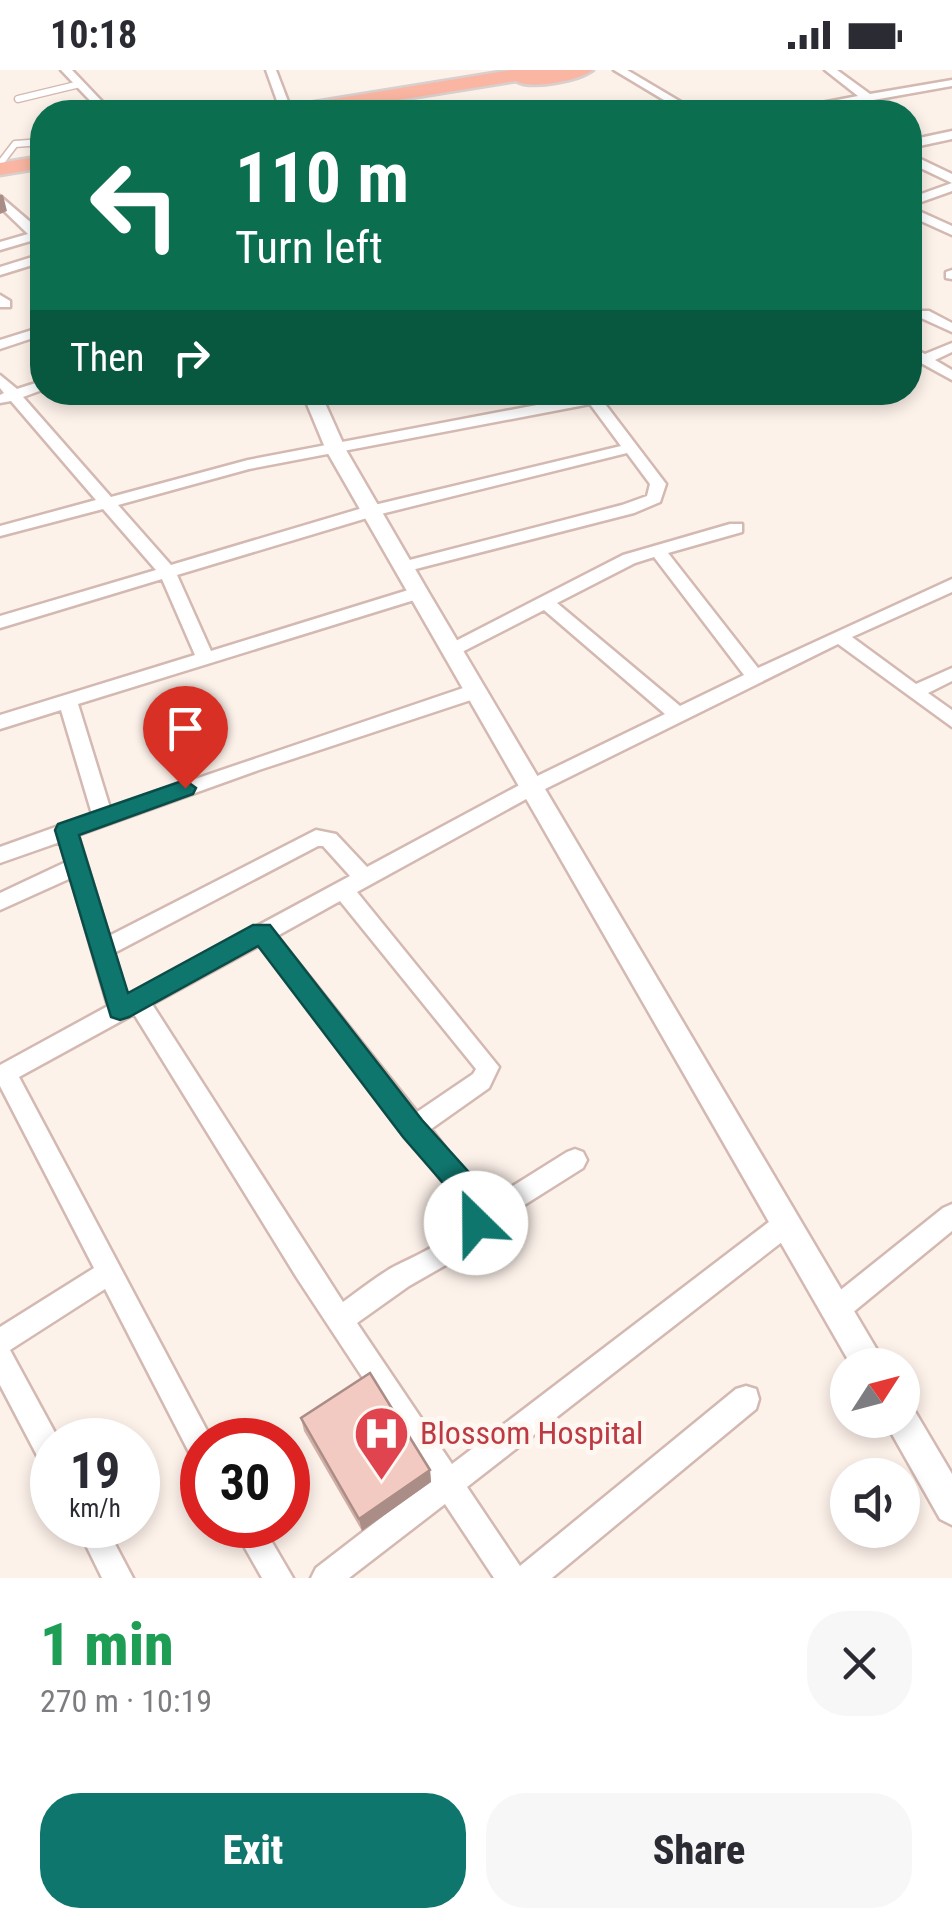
<!DOCTYPE html>
<meta charset="utf-8">
<style>
body{margin:0;font-family:"Roboto Condensed",sans-serif;background:#f7f7f7;color:#2b2b33;height:100vh;display:flex;flex-direction:column;font-size:38px;white-space:nowrap}
*{box-sizing:border-box;margin:0}
p{font-size:32px;color:#7c7c81}
.icon{flex:none;width:55px;height:55px;fill:none;stroke:currentColor;stroke-width:2;stroke-linecap:round;stroke-linejoin:round}
.map{position:relative;height:1508px;overflow:hidden}
.panel{display:flex;flex-direction:column;background:#fff;flex:1}
.panel>*{flex:none}
.banner{position:absolute;left:30px;top:30px;width:892px;height:305px;border-radius:40px;box-shadow:0 5px 15px #0003;background:#0b6e4f;color:#fff;overflow:hidden}
.needle{width:65px;rotate:54deg}
.buttons{position:absolute;left:830px;top:1278px;display:grid;gap:20px}
.buttons a{display:grid;place-items:center;width:90px;height:90px;border-radius:50%;background:#fff;box-shadow:0 5px 15px #0003;font-size:50px}
.speed{position:absolute;left:30px;top:1348px;display:flex;gap:20px;font-size:50px;font-weight:700;text-align:center}
.speed>*{display:grid;place-content:center;width:130px;height:130px;border-radius:50%;background:#fff;box-shadow:0 5px 15px #0003;line-height:1}
.speed small{font-size:25px;font-weight:400}
.speed .limit{border:15px solid #d22;background:#fff;color:#111}
.pin{position:absolute;display:grid;place-items:center;width:85px;height:85px;color:#fff;margin:-102px -42px;border-radius:50% 50% 50% 0;rotate:-45deg;box-shadow:0 0 10px #0007}
.pin .icon{rotate:45deg}
.me{position:absolute;width:110px;margin:-55px;rotate:337deg;stroke-linejoin:round;filter:drop-shadow(0 0 8px #0008)}
.turn{display:flex;align-items:center;gap:35px;height:210px;padding:0 40px;font-size:45px}
.turn .icon{width:130px;height:130px;stroke-width:2.5}
.turn b{display:block;font-size:70px;line-height:85px}
.then{display:flex;align-items:center;height:95px;padding:0 40px;background:#0003;gap:20px;font-size:38px}
.round{display:grid;place-items:center;flex:none;width:105px;height:105px;border-radius:40px;background:#f7f7f7}
.headline{display:flex;align-items:center;justify-content:space-between;height:170px;padding:0 40px}
h1{font-size:60px;font-weight:800;line-height:75px;color:#1e9e55}
.button{display:flex;gap:20px;margin-top:auto;padding:20px 40px}
.button a{flex:1;height:115px;border-radius:40px;background:#0f766e;color:#fff;font-size:40px;font-weight:800;line-height:115px;text-align:center}
.button a+a{background:#f7f7f7;color:#2b2b33}
.status{display:flex;justify-content:space-between;align-items:center;height:70px;padding:0 50px;background:#fff;direction:ltr}
.status svg{height:28px;fill:currentColor}
.map>svg:first-child{display:block}
</style>
<div class="status"><b>10:18</b><svg viewBox="0 0 49 12"><path d="M0 12V9h3v3zM5 12V6h3v6zM10 12V3h3v9zM15 12V0h3v12zM26 1h20v11H26zM47 4h2v5h-2z"/></svg></div>
<div class="map">
<svg width="952" height="1508" viewBox="0 0 952 1508">
<rect width="100%" height="100%" fill="#fdf2ea"/>
<g fill="none" stroke-linecap="round" stroke-linejoin="round">
<defs>
<g id="service">
<path d="M18,29L80,14"/>
<path d="M2,91L15,74L42,72"/>
</g>
<g id="minor">
<path d="M61,0H72L112,42H101Z"/>
<path d="M266,0H276L292,42H281Z"/>
<path d="M614,0H627L696,41L684,42Z"/>
<path d="M825,0H837L870,24L952,10V16L806,42H785L790,39L858,26Z"/>
<path d="M369,33L382,42H370L363,36Z"/>
<path d="M952,61V69L910,78V70Z"/>
<path d="M910,84L952,104V113L910,93Z"/>
<path d="M952,113V121L910,136V128Z"/>
<path d="M0,126L42,162V174L34,170L0,180V172L28,164L0,137Z"/>
<path d="M910,137L952,156V165L910,146Z"/>
<path d="M42,184V192L0,205V197Z"/>
<path d="M952,200V209L946,208V202Z"/>
<path d="M0,225L10,231V237H0Z"/>
<path d="M919,241H929L952,253V262L919,247Z"/>
<path d="M42,257V265L0,279V270Z"/>
<path d="M952,273V282L935,290L952,300V310L910,287V277L925,284Z"/>
<path d="M0,305L17,319L42,311V320L23,327L111,427L248,390L584,326L581,322H596L599,326L666,414L660,432L634,443L404,502L396,497L398,493L622,435L647,426L650,414L627,383L377,445L177,505L211,581L418,517L427,523L424,527L78,634L110,738L469,616L476,615L485,621L483,626L259,700L78,765L109,866L316,760L336,764L367,797L525,712L665,644L544,540L458,584H446L443,580L446,576L623,485L730,454H742V462L668,483L758,598L952,509V522L852,567L916,614L952,598V611L928,623L952,640V657L838,574L539,722L357,822L499,997L489,1018L431,1059L487,1132L567,1082L575,1079L583,1082L587,1090L583,1098L480,1163L458,1188L409,1216L357,1253L452,1394L778,1145L787,1141L796,1145L799,1153L796,1161L467,1417L520,1496L736,1319L746,1316L756,1319L759,1329L756,1339L552,1508H494L445,1434L349,1508H311L316,1498L430,1410L297,1208L134,944L19,1007L212,1370H202V1392L192,1388L105,1219L10,1280L59,1370H52V1399L42,1395L0,1315V1257L94,1198L0,1016V995L108,936L71,808L0,840V823L66,792L60,772L0,793V777L92,744L61,640L0,659V645L195,585L162,509L0,558V546L156,500L103,439L0,466V456L96,430L11,331L0,333V325L4,323L0,318ZM590,334L621,376L366,437L171,495L118,435L249,399ZM654,487L744,605L680,636L557,533L635,493ZM318,776H323L350,806L127,926L114,883ZM340,831L476,999L473,1004L417,1042L277,866ZM260,875L463,1138C457,1174 415,1184 388,1200C372,1210 358,1221 343,1232L152,934Z"/>
<path d="M952,1134V1161L846,1248L837,1252L828,1248L824,1239L828,1230L943,1138Z"/>
<path d="M76,1455H105L133,1508H102Z"/>
<path d="M232,1455H262L293,1508H262Z"/>
</g>
<g id="tertiary">
<path d="M302,322H320L346,380L429,523L886,1295H851L326,380Z"/>
<path d="M902,1334L913,1338L952,1404V1455L940,1449L884,1350H902Z"/>
</g>
<g id="trunk">
<path d="M512,0H593C578,11 531,20 516,11L324,42H280L290,36Z"/>
<path d="M42,86V98L0,105V93Z"/>
</g>
</defs>
<use href="#service" stroke="#d3b9b1" stroke-width="9"/>
<use href="#minor" stroke="#d3b9b1" stroke-width="5"/>
<use href="#tertiary" stroke="#d3b9b1" stroke-width="5"/>
<use href="#trunk" stroke="#d9cfcd" stroke-width="5"/>
<use href="#service" stroke="#fff" stroke-width="6"/>
<use href="#minor" fill="#fff" fill-rule="evenodd"/>
<use href="#tertiary" fill="#fff" fill-rule="evenodd"/>
<use href="#trunk" fill="#fab6a2" fill-rule="evenodd"/>
</g>
<path fill="#d1aea6" d="M301,1348L430,1400L431,1412L362,1461L304,1361Z"/>
<g fill="#aa8d87">
<path d="M0,125H3L7,141L0,144Z"/>
<path d="M430,1400L431,1412L362,1461L359,1449Z"/>
</g>
<path fill="#f3cac1" stroke="#aa8d87" stroke-width="2.5" d="M370,1303L430,1400L359,1449L301,1348Z"/>
<path fill="#0f766e" stroke="#0a4d48" stroke-width="2.5" d="M185,710L196,718L193,724L79,765L128,923L253,855H270L422,1050L475,1109L490,1135L486,1162L476,1166L466,1162L462,1138L456,1128L403,1067L258,876L129,947L120,950L111,947L55,760L58,754Z"/>
<defs>
<symbol id="hospital-pin" viewBox="-11 -11 22 30"><path d="M0 17L-7.5 6A9.5 9.5 0 1 1 7.5 6Z" fill="#e0444e" stroke="#fff7f1"/><path d="M-5-5h3v3.5h4V-5h3V5h-3V1.5h-4V5h-3Z" fill="#fff"/></symbol>
</defs>
<g fill-rule="evenodd">
<use href="#hospital-pin" x="350" y="1332" width="63" height="86"/>
</g>
<g text-anchor="middle" stroke-width="10" stroke-linejoin="round" paint-order="stroke">
<g font-size="32" fill="#be3a42" stroke="#fff7f1" text-anchor="start">
<text x="420" y="1374">Blossom Hospital</text>
</g>
</g>
</svg>
<div class="buttons">
<a><svg class="needle" viewBox="-14 -14 28 28"><path d="M0-13l5 13h-10z" fill="#e53935"/><path d="M0 13l5-13h-10z" fill="#7c7c81"/></svg></a>
<a><svg class="icon" aria-label="sound" viewBox="0 0 24 24"><path d="M4 9h4l5-4v14l-5-4H4zM17 9q2 3 0 6"/></svg></a>
</div>
<div class="speed"><div>19<small>km/h</small></div><div class="limit">30</div></div>
<div class="pin" style="left:185px;top:718px;background:#d93025"><svg class="icon" aria-label="arrive" viewBox="0 0 24 24"><path d="M6 21V4h12l-3 4 3 4H6"/></svg></div>
<svg class="me" style="left:476px;top:1153px" viewBox="-20 -20 40 40"><circle r="19" fill="#fff"/><path d="M0-13L10 11 0 6-10 11z" fill="#0f766e"/></svg>
<div class="banner">
<div class="turn"><svg class="icon" aria-label="left" viewBox="0 0 24 24"><path d="M17 20v-9H6M10 6l-5 5 5 5"/></svg><div><b>110 m</b>Turn left</div></div>
<div class="then">Then<svg class="icon" aria-label="right" viewBox="0 0 24 24"><path d="M7 20v-9h11M14 6l5 5-5 5"/></svg></div>
</div>
</div>
<section class="panel">
<div class="headline"><div><h1>1 min</h1><p>270 m · 10:19</p></div><a class="round"><svg class="icon" aria-label="close" viewBox="0 0 24 24"><path d="M6 6l12 12M18 6L6 18"/></svg></a></div>
<div class="button"><a>Exit</a><a>Share</a></div>
</section>
